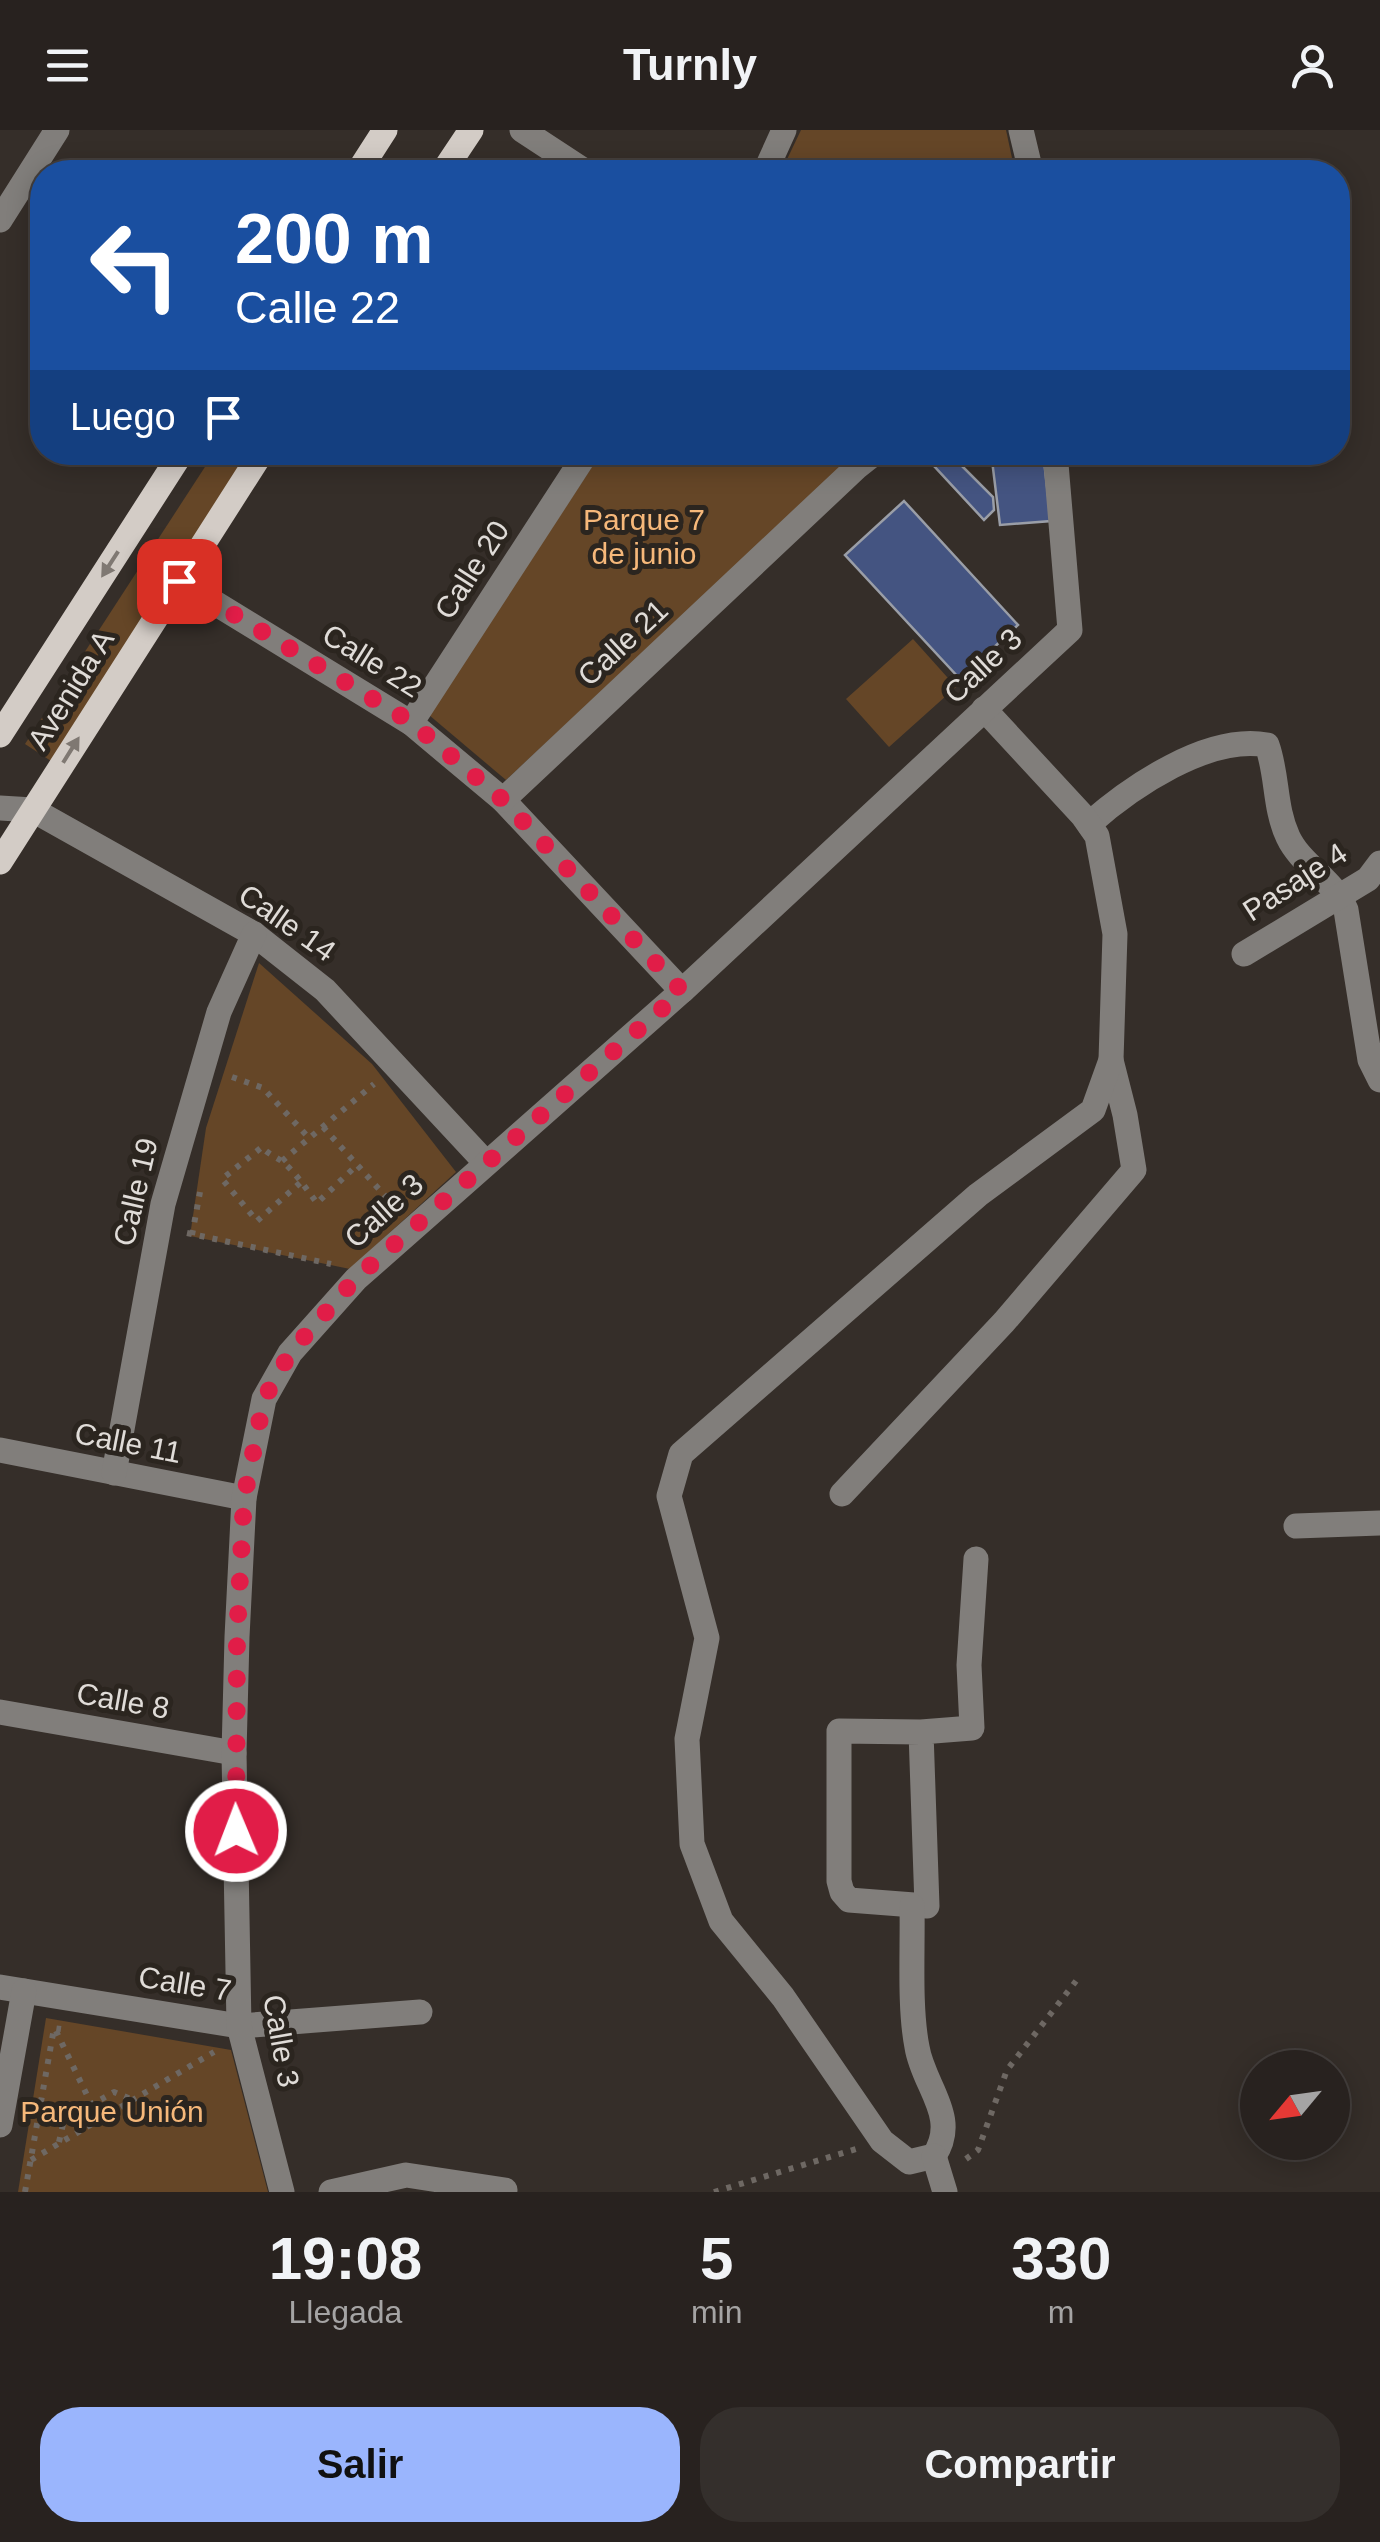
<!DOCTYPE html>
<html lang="es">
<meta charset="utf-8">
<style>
body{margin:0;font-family:Arial,sans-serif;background:#342f2c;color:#f1f3f6;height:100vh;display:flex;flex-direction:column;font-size:38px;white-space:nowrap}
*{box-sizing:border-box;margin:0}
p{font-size:32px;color:#a5a4a4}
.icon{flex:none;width:55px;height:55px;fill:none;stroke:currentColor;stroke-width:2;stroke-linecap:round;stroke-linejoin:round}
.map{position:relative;height:2062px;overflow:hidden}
.drawer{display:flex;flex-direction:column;background:#28221f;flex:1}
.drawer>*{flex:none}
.guide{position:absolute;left:30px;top:30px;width:1320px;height:305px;border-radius:40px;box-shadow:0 5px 25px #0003,0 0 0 2px #443f3d;background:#1a4fa0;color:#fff;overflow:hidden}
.needle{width:65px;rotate:241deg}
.controls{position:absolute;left:1240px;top:1920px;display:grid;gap:20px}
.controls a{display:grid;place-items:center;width:110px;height:110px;border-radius:50%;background:#28221f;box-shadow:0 5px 25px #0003,0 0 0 2px #443f3d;font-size:50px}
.pin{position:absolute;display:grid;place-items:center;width:85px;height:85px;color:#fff;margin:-42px;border-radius:20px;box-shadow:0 5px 15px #0006}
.me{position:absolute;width:110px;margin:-55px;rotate:359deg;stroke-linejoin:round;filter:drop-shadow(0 0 8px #0008)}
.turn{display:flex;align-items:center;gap:35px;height:210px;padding:0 40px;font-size:45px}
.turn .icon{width:130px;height:130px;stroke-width:2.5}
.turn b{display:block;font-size:70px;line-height:85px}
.then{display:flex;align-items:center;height:95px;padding:0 40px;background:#0003;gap:20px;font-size:38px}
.eta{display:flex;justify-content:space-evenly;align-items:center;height:170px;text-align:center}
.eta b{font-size:60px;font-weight:700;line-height:70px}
.cta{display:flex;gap:20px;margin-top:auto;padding:20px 40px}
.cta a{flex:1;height:115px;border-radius:40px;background:#9ab5fd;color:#111;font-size:40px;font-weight:700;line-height:115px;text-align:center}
.cta a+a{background:#342f2c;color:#f1f3f6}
header{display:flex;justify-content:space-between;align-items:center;height:130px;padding:0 40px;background:#28221f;font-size:45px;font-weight:700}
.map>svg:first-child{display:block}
</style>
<header><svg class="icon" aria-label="menu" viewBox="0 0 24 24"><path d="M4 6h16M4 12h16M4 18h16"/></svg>Turnly<svg class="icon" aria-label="person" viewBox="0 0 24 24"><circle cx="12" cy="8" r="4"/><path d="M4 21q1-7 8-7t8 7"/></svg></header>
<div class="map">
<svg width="1380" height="2062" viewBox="0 0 1380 2062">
<rect width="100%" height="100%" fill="#352e29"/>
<g fill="#654627">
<path d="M801,0H1006L1015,42H781Z"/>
<path d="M214,323H251L51,631L25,614Z"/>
<path d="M601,323H857L506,650L429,585Z"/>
<path d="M913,509L956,557L889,617L846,569Z"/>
<path d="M259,833L372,934L456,1042L350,1139L190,1106L206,998Z"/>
<path d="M46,1888L231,1920L268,2062H18Z"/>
</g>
<g fill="#445481" stroke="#9a9ea7" stroke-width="2.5">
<path d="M991,322H1043L1051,391L1000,395Z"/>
<path d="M950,324L993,367L994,380L984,390L935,337Z"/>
<path d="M904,371L1018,495L960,549L845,425Z"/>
</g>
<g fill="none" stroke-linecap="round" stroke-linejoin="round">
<g stroke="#6e6863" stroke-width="6" stroke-dasharray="5 8" stroke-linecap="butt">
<path d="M232,947L263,958L309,1008"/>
<path d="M323,997L396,1078"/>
<path d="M282,1031L374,954"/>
<path d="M300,1053L257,1091L222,1049L262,1017C269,1025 275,1026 283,1032C296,1043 307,1060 317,1073L356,1036"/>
<path d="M187,1103L331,1134"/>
<path d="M192,1105L200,1062"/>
<path d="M56,1901L99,1990"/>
<path d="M59,2012L64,1990L114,1962L133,1970"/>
<path d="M966,2029L978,2020L1007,1940L1076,1851"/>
<path d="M31,2030L214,1922"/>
<path d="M25,2062L54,1898L61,1899"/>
<path d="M714,2062L856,2019"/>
</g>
<g stroke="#817e7b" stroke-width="25">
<path d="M522,0L586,42"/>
<path d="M1021,0L1031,42"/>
<path d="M765,42L784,0"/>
<path d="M0,90L57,0"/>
<path d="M179,451L411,593L503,670L682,861"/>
<path d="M411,593L587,322"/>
<path d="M503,670L857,337L876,322"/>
<path d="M0,678L33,680L254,804L325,860L486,1033"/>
<path d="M1089,694C1131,657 1208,604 1267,615C1278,646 1274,677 1288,707C1301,735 1334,750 1346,780L1370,930L1380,950"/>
<path d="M1244,824L1368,749L1380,733"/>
<path d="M0,1320L244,1368"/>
<path d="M114,1343L163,1074L219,882L254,804"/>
<path d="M842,1364L1004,1192L1134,1040L1125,985L1111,930"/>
<path d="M1296,1396L1380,1393"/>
<path d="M0,1582L234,1623"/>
<path d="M921,1602L927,1776L849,1770L842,1762L839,1751V1601L921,1602L972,1598L969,1535L976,1429"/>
<path d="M912,1776C913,1819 909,1876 917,1917C923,1956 960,1987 934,2026L909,2032L882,2011L783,1867L721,1791L692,1714L687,1609L707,1508L669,1366L681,1324L978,1065L1093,980L1111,930L1115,804L1097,706L1083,686L984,579"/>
<path d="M0,1857L239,1896L420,1882"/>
<path d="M0,1995L24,1861"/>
<path d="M934,2026L945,2062"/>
<path d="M282,2062L239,1896L234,1623L237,1507L244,1368L264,1269L290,1223L356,1149L682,861L1070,500L1055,322"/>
<path d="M331,2062L406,2045L505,2060"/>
</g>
<g stroke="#d3ccc6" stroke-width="25">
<path d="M358,42L385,0"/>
<path d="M443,42L471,0"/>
<path d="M0,605L182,322"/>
<path d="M0,732L262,322"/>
</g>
</g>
<defs><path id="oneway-solid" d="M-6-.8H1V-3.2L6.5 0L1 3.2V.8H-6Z" transform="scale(2.5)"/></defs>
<g fill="#7f7872">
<use href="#oneway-solid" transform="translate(110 434) rotate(123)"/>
<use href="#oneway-solid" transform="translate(71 620) rotate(-58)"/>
</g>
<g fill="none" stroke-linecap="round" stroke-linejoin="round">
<path stroke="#e11d48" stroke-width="18" stroke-dasharray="0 32.4" d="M179,451L411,592L503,670L682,861L356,1148L290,1223L264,1269L244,1368L237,1507L236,1701"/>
</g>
<g text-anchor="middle" stroke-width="10" stroke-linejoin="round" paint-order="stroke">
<g font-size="30" fill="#f6b87a" stroke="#2b251f">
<text x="644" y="400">Parque 7<tspan x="644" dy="34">de junio</tspan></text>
<text x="112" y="1992">Parque Unión</text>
</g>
<g font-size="30" fill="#e0dcd8" stroke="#2b251f">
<text transform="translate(472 440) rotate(-57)" y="10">Calle 20</text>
<text transform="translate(623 513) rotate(-43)" y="10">Calle 21</text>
<text transform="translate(372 531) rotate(32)" y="10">Calle 22</text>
<text transform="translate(983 536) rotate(-43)" y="10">Calle 3</text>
<text transform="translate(71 560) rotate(-58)" y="10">Avenida A</text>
<text transform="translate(1295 752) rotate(-33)" y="10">Pasaje 4</text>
<text transform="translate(287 793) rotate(35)" y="10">Calle 14</text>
<text transform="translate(136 1062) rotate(-77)" y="10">Calle 19</text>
<text transform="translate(384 1081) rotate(-42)" y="10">Calle 3</text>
<text transform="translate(128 1313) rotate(11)" y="10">Calle 11</text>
<text transform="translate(123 1571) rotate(10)" y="10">Calle 8</text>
<text transform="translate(185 1854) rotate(9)" y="10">Calle 7</text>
<text transform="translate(281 1911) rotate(80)" y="10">Calle 3</text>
</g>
</g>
</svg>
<div class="controls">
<a><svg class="needle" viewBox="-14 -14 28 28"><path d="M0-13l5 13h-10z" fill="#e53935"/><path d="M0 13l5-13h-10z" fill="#a5a4a4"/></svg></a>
</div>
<div class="pin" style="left:179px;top:451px;background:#d93025"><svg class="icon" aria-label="arrive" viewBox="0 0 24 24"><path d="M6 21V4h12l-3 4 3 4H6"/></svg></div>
<svg class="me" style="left:236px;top:1701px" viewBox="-20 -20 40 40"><circle r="17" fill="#e11d48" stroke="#fff" stroke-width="3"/><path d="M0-11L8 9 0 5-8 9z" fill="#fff"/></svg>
<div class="guide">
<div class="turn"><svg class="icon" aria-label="left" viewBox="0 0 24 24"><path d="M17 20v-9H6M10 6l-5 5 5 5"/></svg><div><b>200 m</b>Calle 22</div></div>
<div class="then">Luego<svg class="icon" aria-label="arrive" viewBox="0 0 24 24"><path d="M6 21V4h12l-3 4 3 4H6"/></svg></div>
</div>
</div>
<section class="drawer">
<div class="eta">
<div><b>19:08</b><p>Llegada</p></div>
<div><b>5</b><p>min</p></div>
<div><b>330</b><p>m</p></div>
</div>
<div class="cta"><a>Salir</a><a>Compartir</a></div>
</section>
